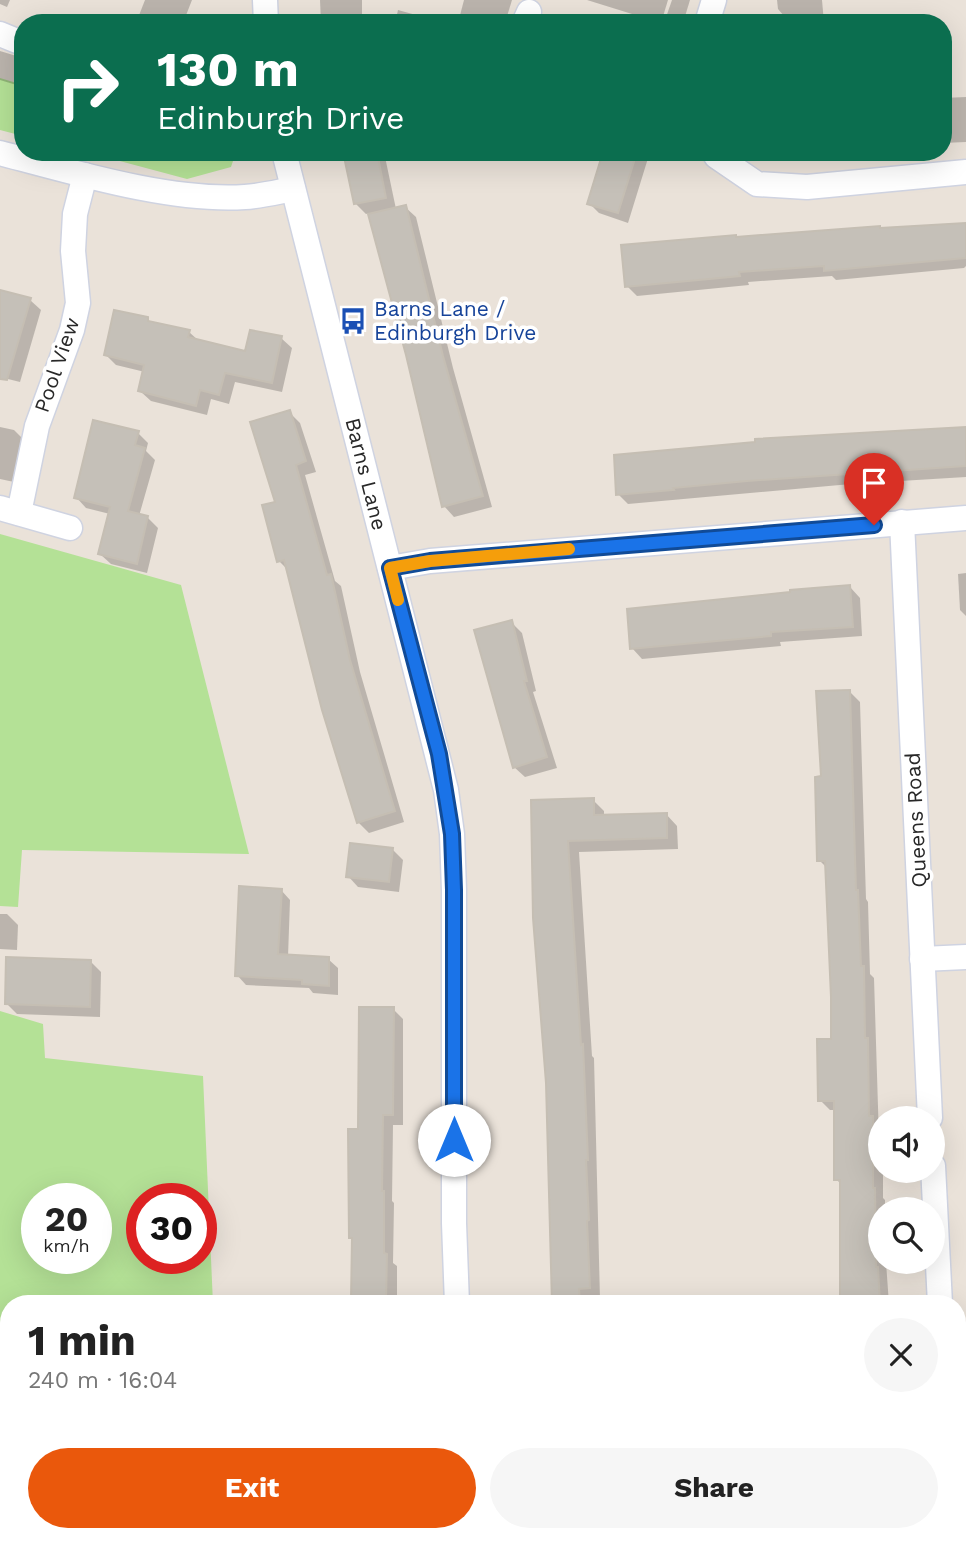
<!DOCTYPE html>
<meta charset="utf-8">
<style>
body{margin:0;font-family:"Work Sans",sans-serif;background:#f6f6f6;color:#222;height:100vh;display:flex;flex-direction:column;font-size:26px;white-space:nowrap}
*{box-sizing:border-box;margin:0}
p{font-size:23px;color:#767676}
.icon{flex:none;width:38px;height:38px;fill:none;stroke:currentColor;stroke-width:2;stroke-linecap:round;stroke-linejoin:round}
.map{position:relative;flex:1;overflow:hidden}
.sheet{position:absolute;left:0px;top:1295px;width:966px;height:247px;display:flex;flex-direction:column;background:#fff;border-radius:28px 28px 0 0;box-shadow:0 7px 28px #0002}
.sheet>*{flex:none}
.top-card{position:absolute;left:14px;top:14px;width:938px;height:147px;border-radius:28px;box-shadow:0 7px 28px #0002;background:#0b6e4f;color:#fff;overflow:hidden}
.fabs{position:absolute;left:868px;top:1106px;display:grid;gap:14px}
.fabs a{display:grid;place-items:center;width:77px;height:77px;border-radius:50%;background:#fff;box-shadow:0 7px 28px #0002;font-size:35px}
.speed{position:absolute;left:21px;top:1183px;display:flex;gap:14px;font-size:35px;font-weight:700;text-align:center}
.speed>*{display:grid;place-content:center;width:91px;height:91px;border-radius:50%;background:#fff;box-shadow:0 7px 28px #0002;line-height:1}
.speed small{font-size:18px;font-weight:400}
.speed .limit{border:10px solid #d22;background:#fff;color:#111}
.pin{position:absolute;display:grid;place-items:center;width:60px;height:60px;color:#fff;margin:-72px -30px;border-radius:50% 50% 50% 0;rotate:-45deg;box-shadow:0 0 7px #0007}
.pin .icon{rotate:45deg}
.me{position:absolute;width:77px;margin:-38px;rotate:0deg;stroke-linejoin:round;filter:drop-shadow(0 0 5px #0008)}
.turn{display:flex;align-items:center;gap:24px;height:147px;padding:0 28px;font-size:32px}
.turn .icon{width:91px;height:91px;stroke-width:2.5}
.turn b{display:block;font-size:49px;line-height:60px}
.round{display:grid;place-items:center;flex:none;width:74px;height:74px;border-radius:37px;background:#f6f6f6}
.summary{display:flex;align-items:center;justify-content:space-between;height:119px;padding:0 28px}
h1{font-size:42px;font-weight:700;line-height:52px}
.primary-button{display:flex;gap:14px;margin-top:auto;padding:14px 28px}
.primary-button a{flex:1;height:80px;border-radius:42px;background:#ea580c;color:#fff;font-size:28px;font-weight:700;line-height:80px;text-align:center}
.primary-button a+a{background:#f6f6f6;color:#222}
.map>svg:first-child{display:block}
</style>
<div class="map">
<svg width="966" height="1541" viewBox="0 0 966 1541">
<rect width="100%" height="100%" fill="#eae2d9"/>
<g fill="#b4e196" fill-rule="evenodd">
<path d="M23,77V136L0,130V78L20,84Z"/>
<path d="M86,152H236L231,167L187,179Z"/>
<path d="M0,534L181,585L249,854L22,850L18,907L0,906Z"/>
<path d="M0,1011L43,1024L45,1058L203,1076L213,1304H9V1533H224V1541H0ZM37,1199H96V1258H37ZM142,1199H201V1258H142Z"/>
</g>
<g fill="#0003">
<path d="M0,0H10L7,7L0,4Z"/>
<path d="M145,0H192L183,23H136Z"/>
<path d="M320,0H362V23H321Z"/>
<path d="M464,0H512L505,23H458Z"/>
<path d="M587,0H668L661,23Z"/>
<path d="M672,0H690L683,23H664Z"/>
<path d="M777,0H822L824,23H790L778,9Z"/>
<path d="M398,10L445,23H395Z"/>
<path d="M0,51L23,58V87L0,80Z"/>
<path d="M966,97V142L943,143V98Z"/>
<path d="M345,152H384L396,209L405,207L416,217L453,368L492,507L454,517L444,506L370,213L366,214L356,204Z"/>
<path d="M604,152H661L660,158L649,155L628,223L599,213L589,203Z"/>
<path d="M966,224V266L964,268L836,280L832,276L748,282L749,285L637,296L627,286L737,239Z"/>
<path d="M0,292L30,300L41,310L20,382L0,377Z"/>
<path d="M147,319L152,323L189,332L199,341L247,353L281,338L292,348L282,392L235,382L229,404L211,399L207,415L151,401L140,391L145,372L116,365L106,355Z"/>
<path d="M289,412L300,423L316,472L305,475L335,581L341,586L360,672L404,822L369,833L358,822L289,571L279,561L277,503Z"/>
<path d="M0,427L14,430L25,441L14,482L0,479Z"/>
<path d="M966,429V477L851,484L628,504L618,494Z"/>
<path d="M138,433L148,443L146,451L155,460L139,516L148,518L158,528L147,573L111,564L100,554L110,514L86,508L76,497Z"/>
<path d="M966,573V616L960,610L958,574Z"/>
<path d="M850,587L860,598L862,636L780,642L781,646L642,659L632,648Z"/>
<path d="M511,622L522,633L536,691L533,692L557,768L525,777L514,767Z"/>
<path d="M850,692L860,702L866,899L868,902L870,974L874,978L880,1171H883V1198L885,1200V1209H880V1262H886L889,1304H842V1185L836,1179L835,1110H830L820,1100L833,1040L827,868L819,860L823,778Z"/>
<path d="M593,800L604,811V816L666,814L677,826L678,849L579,852L592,1056L594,1058L600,1299H590V1304H543V1299H553L547,1074L532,856Z"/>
<path d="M393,850L403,860L399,892L358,887L348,876Z"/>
<path d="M281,890L290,900L288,957L328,959L338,968V995L313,993L309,988L246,985L237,975Z"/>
<path d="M0,914H7L18,925L17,950L0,949Z"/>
<path d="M91,962L101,972L100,1017L17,1014L7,1004Z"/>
<path d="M393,1009L403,1019V1125H393L392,1201L394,1203L393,1263L397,1266V1304H354V1240L350,1237L360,1131Z"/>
<path d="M383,1533H425L426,1541H384Z"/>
<path d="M559,1533H608L609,1541H561Z"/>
<path d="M862,1533H902L903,1541H862Z"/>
</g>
<g fill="#c5c0b8" stroke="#c5beb3" stroke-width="2">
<path d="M343,152H377L386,198L354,204Z"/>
<path d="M603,152H637L618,213L587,204Z"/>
<path d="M406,205L443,356L483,496L442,507L406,355L368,214Z"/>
<path d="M966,223V258L824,271V266L739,272L740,276L625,287L621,245L736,235V237L880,226V228Z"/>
<path d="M0,290L31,298L7,380L0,379Z"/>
<path d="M114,310L148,317V321L190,330L188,337L245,351L250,330L282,336L272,383L225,373L219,395L200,390L196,406L138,391L144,365L104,355Z"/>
<path d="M290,410L306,461L296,465L327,575L331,574L350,660L395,811L357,823L322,710L284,560L277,562L262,505L275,502L250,422Z"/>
<path d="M93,420L139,431L135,445L145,448L128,511L148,516L137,564L98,554L110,507L74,498Z"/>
<path d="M966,427V466L747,481L673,488L674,490L616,495L614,455L755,442V439Z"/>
<path d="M850,585L853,627L771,632V636L630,649L627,609L790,592V590Z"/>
<path d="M512,620L527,681H524L547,757L513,768L474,630Z"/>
<path d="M850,690L856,890H858L861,966H864L865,1038H868L869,1116H873V1188H875L876,1267H878L880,1304H840V1180H834V1101H818L817,1039H831V997L825,861H817L815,777L821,776L816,691Z"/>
<path d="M594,798V815L667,813V838L568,841L581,1045L583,1044L588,1160H586L589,1220L587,1221L590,1288L579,1289L580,1304H552L546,1083L533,918L531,800Z"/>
<path d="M350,843L393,848L389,882L346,877Z"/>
<path d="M239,886L282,889L278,954L329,957V986L302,984V980L235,976Z"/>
<path d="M6,957L91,960L90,1007L5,1004Z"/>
<path d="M359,1007H394L393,1115H383L382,1191H384V1253L387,1254L386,1301L351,1300L352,1238H349L348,1129H358Z"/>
</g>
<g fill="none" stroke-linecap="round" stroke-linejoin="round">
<defs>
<g id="street">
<path d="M265,0L266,23"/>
<path d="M524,23L529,12"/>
<path d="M707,23L714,0"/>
<path d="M0,34L17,41"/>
<path d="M284,152L446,790L452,834L454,890V1223L457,1304"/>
<path d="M714,152L716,156L757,184L807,187L966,172"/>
<path d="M0,153C73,172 170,202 245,197C261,196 277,192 293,189"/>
<path d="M0,508L70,528"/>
<path d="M19,513L37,426L72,330L78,303L73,251L75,214L85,175"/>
<path d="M902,522L930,1118"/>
<path d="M390,568L430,561L966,518"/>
<path d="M922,959L966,957"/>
<path d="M933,1166L940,1304"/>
<path d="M957,1342L966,1341"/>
<path d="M481,1533L482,1541"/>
<path d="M941,1541V1533"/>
</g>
</defs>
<use href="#street" stroke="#cfd3e1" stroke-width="27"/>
<use href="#street" stroke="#fff" stroke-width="24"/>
</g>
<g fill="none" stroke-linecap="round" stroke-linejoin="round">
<defs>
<path id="route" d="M454,1140V890L452,834L439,754L390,568L430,561L874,525"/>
</defs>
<use href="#route" stroke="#114b97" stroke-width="18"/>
<use href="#route" stroke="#1a73e8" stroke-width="12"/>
<path stroke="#f59e0b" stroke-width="12" d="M398,600L390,568L430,561L569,549"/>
</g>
<defs>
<symbol id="bus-bare" viewBox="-9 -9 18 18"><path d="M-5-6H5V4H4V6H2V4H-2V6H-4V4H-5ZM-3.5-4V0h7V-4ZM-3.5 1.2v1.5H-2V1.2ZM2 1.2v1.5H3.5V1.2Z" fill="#1a4fb4" stroke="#fff" stroke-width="2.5" paint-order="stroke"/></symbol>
</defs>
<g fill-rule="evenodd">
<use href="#bus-bare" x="334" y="302" width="38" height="38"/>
</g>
<g text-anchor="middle" stroke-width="7" stroke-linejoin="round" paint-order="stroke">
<g font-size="21" fill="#164399" stroke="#fff" text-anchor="start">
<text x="374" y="316">Barns Lane /<tspan x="374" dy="24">Edinburgh Drive</tspan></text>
</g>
<g font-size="21" fill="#282828" stroke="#fff">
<text transform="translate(57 365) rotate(-71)" y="7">Pool View</text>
<text transform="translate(366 474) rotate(76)" y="7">Barns Lane</text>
<text transform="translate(916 820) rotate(-93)" y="7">Queens Road</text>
</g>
</g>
</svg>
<div class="fabs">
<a><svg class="icon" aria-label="sound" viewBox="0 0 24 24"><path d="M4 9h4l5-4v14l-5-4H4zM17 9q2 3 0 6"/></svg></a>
<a><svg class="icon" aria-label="search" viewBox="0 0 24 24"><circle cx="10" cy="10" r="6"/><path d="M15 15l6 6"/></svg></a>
</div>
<div class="speed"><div>20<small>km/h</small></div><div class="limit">30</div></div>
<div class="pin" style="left:874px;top:525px;background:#d93025"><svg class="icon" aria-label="arrive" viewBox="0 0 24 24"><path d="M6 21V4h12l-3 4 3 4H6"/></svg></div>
<svg class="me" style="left:454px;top:1140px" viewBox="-20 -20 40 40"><circle r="19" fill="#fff"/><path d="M0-13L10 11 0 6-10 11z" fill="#1a73e8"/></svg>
<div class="top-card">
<div class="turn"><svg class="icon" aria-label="right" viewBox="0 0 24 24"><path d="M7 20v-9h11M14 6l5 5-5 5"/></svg><div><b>130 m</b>Edinburgh Drive</div></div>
</div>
<section class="sheet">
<div class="summary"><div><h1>1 min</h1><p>240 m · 16:04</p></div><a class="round"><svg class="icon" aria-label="close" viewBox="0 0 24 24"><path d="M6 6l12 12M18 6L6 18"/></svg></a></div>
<div class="primary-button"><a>Exit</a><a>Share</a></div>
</section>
</div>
